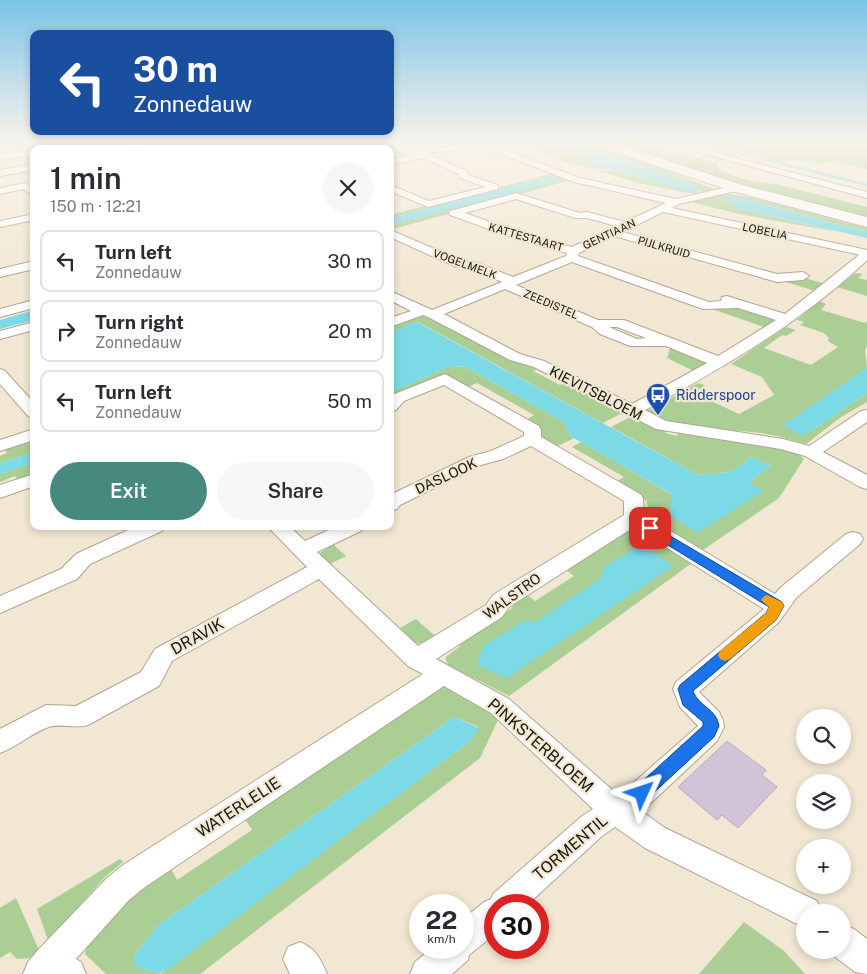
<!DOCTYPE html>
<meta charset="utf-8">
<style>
body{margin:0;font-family:"Public Sans",sans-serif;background:#f7f7f7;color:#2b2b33;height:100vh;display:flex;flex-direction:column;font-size:19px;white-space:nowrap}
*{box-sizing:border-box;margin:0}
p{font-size:16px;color:#7c7c81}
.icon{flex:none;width:28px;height:28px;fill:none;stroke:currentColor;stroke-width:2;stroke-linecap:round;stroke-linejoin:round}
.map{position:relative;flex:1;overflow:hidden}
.sheet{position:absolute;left:30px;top:145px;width:364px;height:385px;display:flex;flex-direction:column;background:#fff;border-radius:10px;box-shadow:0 2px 8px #0003}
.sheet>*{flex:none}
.hud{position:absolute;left:30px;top:30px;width:364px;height:105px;border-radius:10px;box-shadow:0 2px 8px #0003;background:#1a4fa0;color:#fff;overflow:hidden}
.tools{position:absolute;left:796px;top:709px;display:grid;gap:10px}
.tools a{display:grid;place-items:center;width:55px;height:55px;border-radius:50%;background:#fff;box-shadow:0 2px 8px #0003;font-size:25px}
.speed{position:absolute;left:409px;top:894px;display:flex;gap:10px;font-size:25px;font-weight:700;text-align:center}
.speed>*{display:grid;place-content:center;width:65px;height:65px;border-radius:50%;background:#fff;box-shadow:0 2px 8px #0003;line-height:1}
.speed small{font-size:12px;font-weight:400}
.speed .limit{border:8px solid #d22;background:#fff;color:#111}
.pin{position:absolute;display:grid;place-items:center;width:42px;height:42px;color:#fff;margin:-21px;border-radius:10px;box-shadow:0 2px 8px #0006}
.me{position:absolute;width:55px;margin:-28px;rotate:48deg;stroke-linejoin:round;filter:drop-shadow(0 0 4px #0008)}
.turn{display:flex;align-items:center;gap:18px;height:105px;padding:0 20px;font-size:22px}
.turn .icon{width:65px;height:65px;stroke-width:2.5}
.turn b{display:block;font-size:35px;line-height:42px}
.round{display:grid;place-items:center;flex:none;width:52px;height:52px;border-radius:26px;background:#f7f7f7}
.headline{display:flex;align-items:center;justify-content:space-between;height:85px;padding:0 20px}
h1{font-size:30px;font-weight:600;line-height:38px}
.action{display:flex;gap:10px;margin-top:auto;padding:10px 20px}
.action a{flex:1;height:58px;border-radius:30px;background:#468a7f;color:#fff;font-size:20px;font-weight:600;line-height:58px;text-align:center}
.action a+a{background:#f7f7f7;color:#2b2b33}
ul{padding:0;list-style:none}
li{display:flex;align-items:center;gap:15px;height:62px;margin:0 10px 8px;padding:0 10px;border:2px solid #e1e1e2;border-radius:10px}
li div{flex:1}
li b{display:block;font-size:19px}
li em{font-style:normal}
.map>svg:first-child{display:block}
</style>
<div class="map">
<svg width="867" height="974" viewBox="0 0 867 974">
<rect width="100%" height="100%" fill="#f2e7d2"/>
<g fill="#aace94">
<path d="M522,143H535L588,157L594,164L588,168L565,162Z"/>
<path d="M565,143H583L639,160L717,190L699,195L643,184L597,171L614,170L669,186L702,192L695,185L659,174L625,159Z"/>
<path d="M608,143H646L712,162L716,163L720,171L750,181L776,184L867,207V221L784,200Z"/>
<path d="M707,143H867V169L838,162L814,164L806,162L810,160C801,163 793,159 780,162Z"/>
<path d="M551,174L571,180L390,230V225L557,177H548L390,218V215Z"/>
<path d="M726,193L754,198L867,228V232L752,201L733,198L723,201L732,202L737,208L839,232L739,214L687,201L698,199L704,200L702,199Z"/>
<path d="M856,273L863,274L858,278L867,280V296L837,287Z"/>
<path d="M805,278L825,284L819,292L779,280Z"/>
<path d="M820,301L826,304L821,310L865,323L867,321V346L865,350L867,368L784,425L799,434H807L867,393V402L841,417L806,444C794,441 783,437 772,435C731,427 684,433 647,411L698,383L705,385L694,393L739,414L774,395L762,377L731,364L786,327L796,330L786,336L782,335L764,348L811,365L838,347L828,341L829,338L824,333L800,325L804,322L797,320Z"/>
<path d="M741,307L774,317L778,321L767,328L712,309Z"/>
<path d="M423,315H428L517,362L540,368L533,371L560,385L568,382L624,412L603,423L418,322L390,332V326Z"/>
<path d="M671,345L710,362L696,372L667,358Z"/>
<path d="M451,366L466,367L564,422L570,436L574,438L556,447L542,439V430L526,420L534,415L477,383L468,387L447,375L397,395L390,402V392Z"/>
<path d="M632,416L666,430L665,433L677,436L678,433C703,436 789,443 804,459L779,498L700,552L649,521L647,501L616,482L624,477L572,447L581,442L673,495L763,492L749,482L771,466L752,457L730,472L698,475L611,427Z"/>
<path d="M34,437V452L0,463V456L7,453L3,447Z"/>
<path d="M34,462V475L18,480L15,476L0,482V474Z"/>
<path d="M634,527L692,563L509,696L448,665L445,658L460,646L457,643L511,609L516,600L526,594L535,601L574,576L565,569Z"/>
<path d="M333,544L346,556L328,565L322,558L320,553Z"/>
<path d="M416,619L436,637C418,649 413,643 398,629Z"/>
<path d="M447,688L491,711L498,720L480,758L200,974H161L470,741L479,727L454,717L157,926L134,956L138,967L159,974H106L85,954L88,941L132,890L169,865L177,880L252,830L243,816L435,689Z"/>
<path d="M120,859L123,862L106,876L48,940L37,909Z"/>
<path d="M16,898L39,950L29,958L17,959L10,952L0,958V908Z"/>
<path d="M744,922L784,951L805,974H699Z"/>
</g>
<g fill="#7bdae6">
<path d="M535,143H565L625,159L659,174L695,185L703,191C674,192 644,177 615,170C606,168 597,170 588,168L594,163L588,157Z"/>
<path d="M548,177L559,178L558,181L390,225V218Z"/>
<path d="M728,197L755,202L867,232V238L737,208L732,203L722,200Z"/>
<path d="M34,310V320L0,329V320Z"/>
<path d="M417,322L698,475L730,472L752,457L771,466L749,482L764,491L697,533L669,515L672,494L570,436L564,422L466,367L451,366L392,392L390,390V332Z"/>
<path d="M867,368V393L807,434H799L783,425Z"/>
<path d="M34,452V462L0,474V463Z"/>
<path d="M641,544L673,566L507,678L477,665L483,646L524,621L535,622L601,578L603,568Z"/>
<path d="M454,717L479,728L470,741L169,969L159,974L138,967L133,963L134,956L157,926Z"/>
</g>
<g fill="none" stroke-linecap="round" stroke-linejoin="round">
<g stroke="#7bdae6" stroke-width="2.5">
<path d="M700,143L867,185"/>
<path d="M738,143L746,145"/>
</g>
</g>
<path fill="#d2c4d8" stroke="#b9abbe" d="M727,741L766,770L762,775L777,787L738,828L722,815L717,820L678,787Z"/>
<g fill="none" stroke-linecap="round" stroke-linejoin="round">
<defs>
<g id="street">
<path d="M130,143H139L146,149H136Z"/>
<path d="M173,143H192L170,149H151Z"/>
<path d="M255,143H273L252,149H233Z"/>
<path d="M287,143C294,143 317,144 321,147L320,149H297Z"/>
<path d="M388,143H396L412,151L472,143H500L494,146L580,178L676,199L737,185L740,186V190L679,204L672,208L867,250V260L863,264C799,324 722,368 645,410L666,421L783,439L809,446L861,411L867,410V422L823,452L867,475V489L860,487L805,456L781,449L656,429L534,367L510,360L428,317L423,315L390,327V318L411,311L390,300V291L432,310L502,282L471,269L456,267L390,237V230L463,261L478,263L513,277L566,256L567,253L519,240L450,215L449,213L450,211L516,193L580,213L587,212L625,222L666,203L574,182L483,147L426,153L467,171L468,175L498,185V189L428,207L390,191V185L429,201L485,187L460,178L459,174L423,158L390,165V159L410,156L390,148ZM516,199L575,218H587L616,226L572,247L525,235L465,213ZM663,212L856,254L859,255L785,314L727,296L722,297L721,301L709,302L578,256L579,253L614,236L777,282L803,280L809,276L803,272L777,274L623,232ZM572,262L703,309L738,308L776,320L718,356L624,320H598L516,285ZM505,289L592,327L600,334L630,346H666L707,363L632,404L544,361L520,354L444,314ZM609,327H617L646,338L637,339Z"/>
<path d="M664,143H678L867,192V198Z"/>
<path d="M34,150V155L0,160V154Z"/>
<path d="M34,164V170L0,176V170Z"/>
<path d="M25,183L34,188V195L23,189L0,194V188Z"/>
<path d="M34,214V220L0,227V221Z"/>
<path d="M34,261V269L0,277V269Z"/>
<path d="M34,300V308L0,317V309Z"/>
<path d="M34,322V330L0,339V331Z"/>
<path d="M0,369L5,371L34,403V418L28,416L0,384Z"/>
<path d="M445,374L539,426L541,430V437L640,494L643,498L644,515L775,594L780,588L846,534L853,532L860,534L863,539L860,544L796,598L779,622L699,692L719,712L723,720L724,727L717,741L652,802L640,810L665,828L817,901L822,912H805V927L795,923L645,848L615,827L602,836L527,905H495V934L469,955L468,960L452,974H410L415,962L432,948H462V920L484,902L491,899L493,894L582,816L593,809L491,713L444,686L145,887L129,900L76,959L81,962L86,974H23L28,962L38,950L107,878L123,865L423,674L408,666L319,579L172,661L159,686L88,725C75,729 61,723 49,727C33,732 17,747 0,753V729L46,705L76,706L141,672L155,649L307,567L267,526H289L305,541L337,526H364L361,531L317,552L418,646L486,605L493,595L624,515V501L531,446L503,459L481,465L400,505L397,509L390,511V495L469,457L491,451L524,436V432L444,385L404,401L396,410L390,412V397L392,395ZM634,527L764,609L676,682L673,689L680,707L698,726L632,784L617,794L509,699L436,659L502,617L509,607Z"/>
<path d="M34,429V440L0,451V440Z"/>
<path d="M34,474V486L0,498V485Z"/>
<path d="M137,526H165L162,531L90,564L77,579L0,613V596L61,569L76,554Z"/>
<path d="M842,925L854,929L867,939V974L855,972L830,953L829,950H842Z"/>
<path d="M300,942C316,949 320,958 327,974H290L283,959L288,947Z"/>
</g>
<path id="secondary" d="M595,143H614L742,185L867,217V227L732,191L597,146Z"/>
</defs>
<use href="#street" stroke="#b0a591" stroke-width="2"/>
<use href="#secondary" stroke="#b0a591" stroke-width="2"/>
<use href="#street" fill="#fff" fill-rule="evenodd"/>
<use href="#secondary" fill="#fff" fill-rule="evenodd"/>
</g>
<linearGradient id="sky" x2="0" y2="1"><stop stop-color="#7cc3e7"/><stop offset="0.51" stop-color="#f9f4eb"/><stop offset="1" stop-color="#f9f4eb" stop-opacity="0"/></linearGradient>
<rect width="867" height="280" fill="url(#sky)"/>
<path fill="#1a73e8" stroke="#114b97" d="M650,524L782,602L784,606L776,620L693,691C698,706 717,709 719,726L714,737L648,798L642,800L636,798L633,793L636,787L703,726V722L683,705L678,689L680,685L766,613L769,607L645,531L644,528Z"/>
<path fill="#f59e0b" d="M767,595L782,602L784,606L776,620L730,659L725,661L720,659L718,655L720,651L766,613L769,607L761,600L763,597Z"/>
<defs>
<symbol id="bus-pin" viewBox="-11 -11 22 30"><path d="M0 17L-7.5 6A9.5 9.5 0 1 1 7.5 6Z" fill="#1a4fb4" stroke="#f2e7d2"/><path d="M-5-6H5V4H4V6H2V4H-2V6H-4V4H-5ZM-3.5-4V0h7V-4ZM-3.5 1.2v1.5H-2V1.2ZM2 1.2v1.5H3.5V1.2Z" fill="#fff"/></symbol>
</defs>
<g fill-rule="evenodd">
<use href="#bus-pin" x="644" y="381" width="28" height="38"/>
</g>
<g text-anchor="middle" stroke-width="4.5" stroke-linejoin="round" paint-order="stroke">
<g font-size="11" fill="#1b1710" stroke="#f2e7d2">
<text transform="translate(765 231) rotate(12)" y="4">LOBELIA</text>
<text transform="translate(609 234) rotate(-25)" y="4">GENTIAAN</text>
<text transform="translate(526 237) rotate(16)" y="4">KATTESTAART</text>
<text transform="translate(664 247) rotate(16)" y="4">PIJLKRUID</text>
<text transform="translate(465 264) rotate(20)" y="4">VOGELMELK</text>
<text transform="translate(551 304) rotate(23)" y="4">ZEEDISTEL</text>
</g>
<g font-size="14" fill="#1b1710" stroke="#f2e7d2">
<text transform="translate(596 393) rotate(27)" y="5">KIEVITSBLOEM</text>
<text transform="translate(446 476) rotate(-25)" y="5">DASLOOK</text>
<text transform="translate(512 596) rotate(-36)" y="5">WALSTRO</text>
</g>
<g font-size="14" fill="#164399" stroke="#f2e7d2" text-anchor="start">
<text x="676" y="400">Ridderspoor</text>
</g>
<g font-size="16" fill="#1b1710" stroke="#f2e7d2">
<text transform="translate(197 636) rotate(-29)" y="6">DRAVIK</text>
<text transform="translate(541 745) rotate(41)" y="6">PINKSTERBLOEM</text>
<text transform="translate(238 807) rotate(-33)" y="6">WATERLELIE</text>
<text transform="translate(570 847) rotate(-40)" y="6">TORMENTIL</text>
</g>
</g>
</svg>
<div class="tools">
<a><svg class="icon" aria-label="search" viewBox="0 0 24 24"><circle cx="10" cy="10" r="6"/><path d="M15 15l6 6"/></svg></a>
<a><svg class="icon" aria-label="layers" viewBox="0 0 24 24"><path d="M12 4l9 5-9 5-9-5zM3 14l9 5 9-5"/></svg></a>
<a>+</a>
<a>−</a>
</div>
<div class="speed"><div>22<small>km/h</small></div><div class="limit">30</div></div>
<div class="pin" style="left:650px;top:528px;background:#d93025"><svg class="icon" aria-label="arrive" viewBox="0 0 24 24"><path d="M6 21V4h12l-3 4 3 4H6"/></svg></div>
<svg class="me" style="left:642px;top:793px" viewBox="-20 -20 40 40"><path d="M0-17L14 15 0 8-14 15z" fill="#1a73e8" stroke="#fff" stroke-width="4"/></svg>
<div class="hud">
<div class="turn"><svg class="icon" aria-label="left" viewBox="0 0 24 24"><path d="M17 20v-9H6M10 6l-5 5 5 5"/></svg><div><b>30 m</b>Zonnedauw</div></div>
</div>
<section class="sheet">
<div class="headline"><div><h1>1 min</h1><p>150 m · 12:21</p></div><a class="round"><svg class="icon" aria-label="close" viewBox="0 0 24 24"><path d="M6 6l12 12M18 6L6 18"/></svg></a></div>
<ul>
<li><svg class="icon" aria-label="left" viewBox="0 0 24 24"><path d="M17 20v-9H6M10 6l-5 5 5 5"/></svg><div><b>Turn left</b><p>Zonnedauw</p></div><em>30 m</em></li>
<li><svg class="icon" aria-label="right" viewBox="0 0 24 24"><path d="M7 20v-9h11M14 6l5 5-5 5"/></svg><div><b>Turn right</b><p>Zonnedauw</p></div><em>20 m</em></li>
<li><svg class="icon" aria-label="left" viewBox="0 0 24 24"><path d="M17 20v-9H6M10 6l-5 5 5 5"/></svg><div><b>Turn left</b><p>Zonnedauw</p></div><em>50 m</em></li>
</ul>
<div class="action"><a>Exit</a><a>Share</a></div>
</section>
</div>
